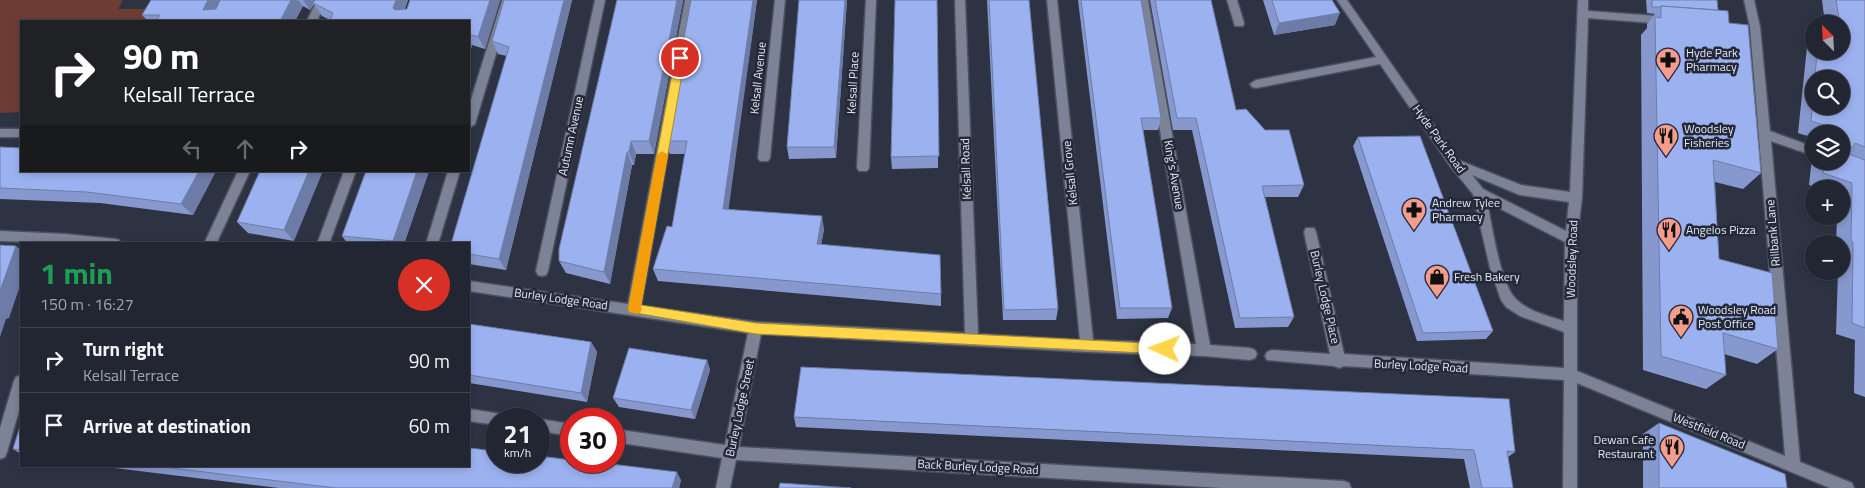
<!DOCTYPE html>
<meta charset="utf-8">
<style>
body{margin:0;font-family:"Titillium Web",sans-serif;background:#2a2e3a;color:#f1f3f6;height:100vh;display:flex;flex-direction:column;font-size:19px;white-space:nowrap}
*{box-sizing:border-box;margin:0}
p{font-size:16px;color:#a2a5ac}
.icon{flex:none;width:28px;height:28px;fill:none;stroke:currentColor;stroke-width:2;stroke-linecap:round;stroke-linejoin:round}
.map{position:relative;flex:1;overflow:hidden}
.drawer{position:absolute;left:20px;top:242px;width:450px;height:225px;display:flex;flex-direction:column;background:#222632;border-radius:0px;box-shadow:0 2px 8px #0003,0 0 0 1px #3f434d}
.drawer>*{flex:none}
.guide{position:absolute;left:20px;top:20px;width:450px;height:152px;border-radius:0px;box-shadow:0 2px 8px #0003,0 0 0 1px #3f434d;background:#202124;color:#fff;overflow:hidden}
.needle{width:32px;rotate:336deg}
.fabs{position:absolute;left:1805px;top:15px;display:grid;gap:10px}
.fabs a{display:grid;place-items:center;width:45px;height:45px;border-radius:50%;background:#222632;box-shadow:0 2px 8px #0003,0 0 0 1px #3f434d;font-size:25px}
.speed{position:absolute;left:485px;top:408px;display:flex;gap:10px;font-size:25px;font-weight:700;text-align:center}
.speed>*{display:grid;place-content:center;width:65px;height:65px;border-radius:50%;background:#222632;box-shadow:0 2px 8px #0003,0 0 0 1px #3f434d;line-height:1}
.speed small{font-size:12px;font-weight:400}
.speed .limit{border:8px solid #d22;background:#fff;color:#111}
.pin{position:absolute;display:grid;place-items:center;width:42px;height:42px;color:#fff;margin:-21px;border:2px solid #fff;border-radius:50%;box-shadow:0 1px 5px #0007}
.me{position:absolute;width:55px;margin:-28px;rotate:272deg;stroke-linejoin:round;filter:drop-shadow(0 0 4px #0008)}
.turn{display:flex;align-items:center;gap:18px;height:105px;padding:0 20px;font-size:22px}
.turn .icon{width:65px;height:65px;stroke-width:2.5}
.turn b{display:block;font-size:35px;line-height:42px}
.lanes{display:flex;align-items:center;height:48px;padding:0 20px;background:#0003;justify-content:center;gap:25px;direction:ltr}
.lanes .off{opacity:.35}
.round{display:grid;place-items:center;flex:none;width:52px;height:52px;border-radius:26px;background:#2a2e3a}
.summary{display:flex;align-items:center;justify-content:space-between;height:85px;padding:0 20px}
h1{font-size:30px;font-weight:700;line-height:38px;color:#1e9e55}
ul{padding:0;list-style:none}
li{display:flex;align-items:center;gap:15px;height:65px;padding:0 20px;border-top:1px solid #3f434d}
li div{flex:1}
li b{display:block;font-size:19px}
li em{font-style:normal}
.map>svg:first-child{display:block}
</style>
<div class="map">
<svg width="1865" height="488" viewBox="0 0 1865 488">
<rect width="100%" height="100%" fill="#2e3343"/>
<path fill="#6d3d34" d="M0,0H123L118,9H155L148,21H21V112L0,113Z"/>
<g fill="none" stroke-linecap="round" stroke-linejoin="round">
<defs>
<g id="minor">
<path d="M317,0H327L317,21H307Z"/>
<path d="M502,0H512L475,124L469,128V106Z"/>
<path d="M595,0H605L548,271L546,275L542,276L538,275L536,271Z"/>
<path d="M685,0H695L641,306L756,322L965,333L955,0H965L978,334L1080,340L1047,0H1057L1093,340L1196,344L1138,0H1148L1210,345L1250,348L1255,350L1257,354L1255,358L1250,360L1204,356L1087,352L761,334L739,447L1344,481L1349,483L1351,488H1223L736,460L730,488H716L722,458L614,442V429L725,445L748,333L469,291V281L628,304Z"/>
<path d="M775,0H785L770,158L768,161H760L758,158Z"/>
<path d="M866,0H876L869,168L867,171H859L857,168Z"/>
<path d="M1227,0H1237L1244,23L1243,26H1235Z"/>
<path d="M1337,0H1347L1458,160L1521,185L1570,192L1578,0H1588V11L1671,17L1672,20L1671,23L1667,24L1588,18L1582,198L1577,239V371L1785,456L1750,27L1744,0H1754L1760,27L1770,131L1814,147V156L1771,141L1800,462L1852,483L1854,488H1830L1577,383V488H1563L1564,380L1344,366L1339,368L1334,366L1267,360L1265,356L1267,352L1272,350L1330,354L1304,232L1306,228H1314L1316,232L1344,354L1564,368V332L1520,316L1506,307L1501,300L1490,268L1473,194L1450,166L1380,64L1256,88L1252,87L1250,84L1256,80L1376,57ZM1472,175L1520,195L1569,202L1566,231L1483,189ZM1487,202L1565,242L1564,321C1548,316 1527,311 1515,298C1500,282 1492,225 1487,202Z"/>
<rect x="0" y="129" width="21" height="8"/>
<path d="M238,171H250L216,244H204Z"/>
<path d="M344,171H356L329,244H317Z"/>
<path d="M448,171H460L438,244H426Z"/>
<path d="M0,231L65,234L115,239L119,240L121,244L0,241Z"/>
<path d="M21,375V404L7,452L5,457L0,459V428L14,381L16,377Z"/>
<path d="M469,409L502,414L504,419H496V425L469,421Z"/>
<path d="M538,419H539L571,424V436L539,431Z"/>
</g>
</defs>
<use href="#minor" stroke="#4b505d" stroke-width="3"/>
<use href="#minor" fill="#7c8396" fill-rule="evenodd"/>
</g>
<g fill="#8698ce" fill-rule="evenodd">
<path d="M151,0H408L405,9H407L410,0H500L485,49L472,45L469,55V21L330,20L322,16L314,4L310,10L303,6L295,21H148L142,15Z"/>
<path d="M504,0H572L506,270L469,264V244L507,56L498,54L492,41Z"/>
<path d="M617,0H683L654,154H636L634,165H632L610,284L566,273L559,261Z"/>
<path d="M691,0H757L728,209L824,229L821,245L941,294V306L658,281L653,269L672,227L685,154H670L665,141Z"/>
<path d="M799,0H847L836,158L789,159L787,147Z"/>
<path d="M937,0L938,168L892,169L891,157Z"/>
<path d="M987,0H1029L1058,309L1056,320H1003Z"/>
<path d="M1078,0H1141L1161,118L1158,130H1143L1172,308L1168,318L1117,319Z"/>
<path d="M1150,0H1211L1236,110L1304,185L1298,197H1265L1294,317L1288,327L1235,328L1192,130H1173Z"/>
<path d="M1263,0H1332L1335,25L1274,35Z"/>
<path d="M1646,0H1717L1718,10L1729,23L1761,173L1743,189L1715,182L1719,259L1778,349L1757,364L1724,354L1726,375L1706,389L1643,370L1641,35L1647,28V24L1655,14L1647,13Z"/>
<path d="M1822,0H1865V397L1854,393L1855,340L1836,334L1838,271H1841V244H1836L1837,216H1841V189H1821L1809,185L1812,157L1814,156V161H1841V134H1814V145H1813L1814,138L1798,133L1807,47L1814,40V51H1841V24H1825ZM1814,79H1841L1814,106Z"/>
<path d="M1358,137L1493,331L1486,339L1417,341L1353,146Z"/>
<path d="M0,147L21,171H216L193,215L100,203L0,199Z"/>
<path d="M260,171L294,241L248,233L237,222Z"/>
<path d="M429,171L404,244H348L342,236Z"/>
<path d="M469,324L591,342L597,352L587,402L469,383Z"/>
<path d="M707,360L710,370L695,419L619,407L613,398Z"/>
<path d="M794,417L1515,452L1508,457L1513,488H1470L1464,459L796,427Z"/>
<path d="M21,423V454L13,449Z"/>
<path d="M1659,423L1787,488H1643V434Z"/>
<path d="M98,466H469L681,480L679,488H279Z"/>
</g>
<g fill="#6d7ca7">
<path d="M208,0H223L213,21L203,10Z"/>
<path d="M291,0H298L303,6L295,21H280Z"/>
<path d="M303,0H315L310,10Z"/>
<path d="M396,0H408L400,20L393,8Z"/>
<path d="M490,0H500L485,49L478,37Z"/>
<path d="M564,0H572L506,270L499,259Z"/>
<path d="M677,0H683L654,154L649,141Z"/>
<path d="M753,0H757L727,221L723,209Z"/>
<path d="M845,0H847L836,158L834,147Z"/>
<path d="M1340,13L1335,25L1274,35L1279,23Z"/>
<path d="M469,39L472,45L469,55Z"/>
<path d="M631,141L636,154L634,165L629,152Z"/>
<path d="M1853,147L1841,157L1846,149Z"/>
<path d="M627,152L632,165L610,284L604,272Z"/>
<path d="M199,171H216L193,215L181,204Z"/>
<path d="M309,171H323L294,241L284,230Z"/>
<path d="M417,171H429L404,244H394L393,241Z"/>
<path d="M822,216L824,229L819,257L817,244Z"/>
<path d="M16,246L21,250V283L9,318L6,319L0,337V291Z"/>
<path d="M591,342L597,352L587,402L581,393Z"/>
<path d="M707,360L710,370L695,419L691,410Z"/>
<path d="M677,472L681,480L679,488H672Z"/>
</g>
<g fill="#9cb1ef" stroke="#6d7ca7">
<path d="M151,0H208L203,10L216,9L220,0H291L280,21H156L160,15H142Z"/>
<path d="M315,0H396L393,8L395,10L407,9L410,0H490L478,37L469,34V21H330L333,13L313,3Z"/>
<path d="M504,0H564L499,259L469,254V244H451L509,47L492,41Z"/>
<path d="M617,0H677L649,141H631L629,152H627L604,272L559,261V249Z"/>
<path d="M691,0H753L723,209L822,216L817,244L940,255L941,294L653,269L667,226L672,227L687,141H665Z"/>
<path d="M799,0H845L834,147H787Z"/>
<path d="M895,0H937L939,156L891,157Z"/>
<path d="M989,0H1029L1058,309L1004,310Z"/>
<path d="M1081,0H1141L1161,118H1141L1172,308H1120Z"/>
<path d="M1155,0H1211L1236,110L1246,109L1265,130H1289L1304,185L1262,186L1294,317L1240,318L1196,118H1177Z"/>
<path d="M1272,0H1332L1340,13L1279,23Z"/>
<path d="M1652,0H1717L1718,10L1661,6L1660,7H1652Z"/>
<path d="M1836,0H1865V147L1855,143L1853,147L1846,149L1849,154L1865,160V328L1852,323L1853,242L1851,241L1852,183L1823,173L1824,161H1841V134H1828L1826,133L1827,126L1811,121L1814,90V106H1841V79H1815L1817,51H1841V42H1842L1841,35V24H1840Z"/>
<path d="M1661,6L1728,11L1729,23L1748,25L1761,173L1713,160L1719,259L1772,273L1778,349L1723,333L1726,375L1661,356L1655,17L1661,18Z"/>
<path d="M1420,136L1493,331L1423,333L1358,137Z"/>
<path d="M0,147L21,148V171H199L181,204L87,192L0,188Z"/>
<path d="M260,171H309L284,230L237,222Z"/>
<path d="M366,171H417L393,241L342,236Z"/>
<path d="M0,245L16,246L0,291Z"/>
<path d="M469,324L591,342L581,393L469,375Z"/>
<path d="M629,348L707,360L691,410L613,398Z"/>
<path d="M801,367L1509,399L1515,452L1507,451L1513,488H1482L1474,450L794,417Z"/>
<path d="M21,423V450L13,449Z"/>
<path d="M1659,423L1785,474L1787,488H1659Z"/>
<path d="M469,448L496,451V461H539V456L571,460V461H586L677,472L672,488H336L155,466H469Z"/>
<path d="M780,483L851,488H779Z"/>
</g>
<path fill="#ffd54a" stroke="#a68a30" d="M680,54L685,58L641,305L756,323L1165,344L1169,345L1171,349L1169,353L1165,354L756,334L630,312L628,309L675,58Z"/>
<path fill="#f59e0b" d="M662,151L668,155L641,307L642,309L640,313L636,314L630,312L628,309L657,155Z"/>
<defs>
<symbol id="pharmacy-pin" viewBox="-11 -11 22 30"><path d="M0 17L-7.5 6A9.5 9.5 0 1 1 7.5 6Z" fill="#f59d8d" stroke="#242939"/><path d="M-2-6h4v4h4v4h-4v4h-4v-4h-4v-4h4Z" fill="#111"/></symbol>
<symbol id="restaurant-pin" viewBox="-11 -11 22 30"><path d="M0 17L-7.5 6A9.5 9.5 0 1 1 7.5 6Z" fill="#f59d8d" stroke="#242939"/><path d="M-5-6h1v4h1v-4h1v4h1v-4h1v5L-1.5 .5V6h-2V.5L-5-1ZM5-6V6H3V1.5H1.5Q1.5-4 5-6Z" fill="#111"/></symbol>
<symbol id="shop-pin" viewBox="-11 -11 22 30"><path d="M0 17L-7.5 6A9.5 9.5 0 1 1 7.5 6Z" fill="#f59d8d" stroke="#242939"/><path d="M-5-2.5h2.3a2.7 3.5 0 0 1 5.4 0H5L5.5 6h-11ZM-1.5-2.5h3a1.5 2.3 0 0 0-3 0Z" fill="#111"/></symbol>
<symbol id="civic-pin" viewBox="-11 -11 22 30"><path d="M0 17L-7.5 6A9.5 9.5 0 1 1 7.5 6Z" fill="#f59d8d" stroke="#242939"/><path d="M-.6-6.5H3V-4.5H.6V-3L4-1V1h2V6H-6V1h2V-1L-.6-3ZM-1.2 2.5V6h2.4V2.5Z" fill="#111"/></symbol>
</defs>
<g fill-rule="evenodd">
<use href="#pharmacy-pin" x="1654" y="46" width="28" height="38"/>
<use href="#restaurant-pin" x="1652" y="122" width="28" height="38"/>
<use href="#pharmacy-pin" x="1400" y="196" width="28" height="38"/>
<use href="#restaurant-pin" x="1655" y="216" width="28" height="38"/>
<use href="#shop-pin" x="1423" y="263" width="28" height="38"/>
<use href="#civic-pin" x="1667" y="303" width="28" height="38"/>
<use href="#restaurant-pin" x="1658" y="433" width="28" height="38"/>
</g>
<g text-anchor="middle" stroke-width="5" stroke-linejoin="round" paint-order="stroke">
<g font-size="12" fill="#e3e7f2" stroke="#242939" text-anchor="start">
<text x="1686" y="57">Hyde Park<tspan x="1686" dy="14">Pharmacy</tspan></text>
<text x="1684" y="133">Woodsley<tspan x="1684" dy="14">Fisheries</tspan></text>
<text x="1432" y="207">Andrew Tylee<tspan x="1432" dy="14">Pharmacy</tspan></text>
<text x="1686" y="234">Angelos Pizza</text>
<text x="1454" y="281">Fresh Bakery</text>
<text x="1698" y="314">Woodsley Road<tspan x="1698" dy="14">Post Office</tspan></text>
<text x="1654" y="444" text-anchor="end">Dewan Cafe<tspan x="1654" dy="14">Restaurant</tspan></text>
</g>
<g font-size="12" fill="#e3e7f2" stroke="#242939">
<text transform="translate(758 78) rotate(-84)" y="4">Kelsall Avenue</text>
<text transform="translate(853 83) rotate(-87)" y="4">Kelsall Place</text>
<text transform="translate(571 136) rotate(-78)" y="4">Autumn Avenue</text>
<text transform="translate(1439 139) rotate(54)" y="4">Hyde Park Road</text>
<text transform="translate(966 169) rotate(-92)" y="4">Kelsall Road</text>
<text transform="translate(1070 173) rotate(-96)" y="4">Kelsall Grove</text>
<text transform="translate(1174 175) rotate(80)" y="4">King's Avenue</text>
<text transform="translate(1773 233) rotate(-95)" y="4">Rillbank Lane</text>
<text transform="translate(1572 259) rotate(-88)" y="4">Woodsley Road</text>
<text transform="translate(1325 297) rotate(77)" y="4">Burley Lodge Place</text>
<text transform="translate(561 299) rotate(8)" y="4">Burley Lodge Road</text>
<text transform="translate(1421 366) rotate(3)" y="4">Burley Lodge Road</text>
<text transform="translate(740 408) rotate(-78)" y="4">Burley Lodge Street</text>
<text transform="translate(1709 431) rotate(22)" y="4">Westfield Road</text>
<text transform="translate(978 467) rotate(3)" y="4">Back Burley Lodge Road</text>
</g>
</g>
</svg>
<div class="fabs">
<a><svg class="needle" viewBox="-14 -14 28 28"><path d="M0-13l5 13h-10z" fill="#e53935"/><path d="M0 13l5-13h-10z" fill="#a2a5ac"/></svg></a>
<a><svg class="icon" aria-label="search" viewBox="0 0 24 24"><circle cx="10" cy="10" r="6"/><path d="M15 15l6 6"/></svg></a>
<a><svg class="icon" aria-label="layers" viewBox="0 0 24 24"><path d="M12 4l9 5-9 5-9-5zM3 14l9 5 9-5"/></svg></a>
<a>+</a>
<a>−</a>
</div>
<div class="speed"><div>21<small>km/h</small></div><div class="limit">30</div></div>
<div class="pin" style="left:680px;top:58px;background:#d93025"><svg class="icon" aria-label="arrive" viewBox="0 0 24 24"><path d="M6 21V4h12l-3 4 3 4H6"/></svg></div>
<svg class="me" style="left:1165px;top:349px" viewBox="-20 -20 40 40"><circle r="19" fill="#fff"/><path d="M0-13L10 11 0 6-10 11z" fill="#ffd54a"/></svg>
<div class="guide">
<div class="turn"><svg class="icon" aria-label="right" viewBox="0 0 24 24"><path d="M7 20v-9h11M14 6l5 5-5 5"/></svg><div><b>90 m</b>Kelsall Terrace</div></div>
<div class="lanes"><svg class="icon off" aria-label="left" viewBox="0 0 24 24"><path d="M17 20v-9H6M10 6l-5 5 5 5"/></svg><svg class="icon off" aria-label="ahead" viewBox="0 0 24 24"><path d="M12 20V5M6 11l6-6 6 6"/></svg><svg class="icon" aria-label="right" viewBox="0 0 24 24"><path d="M7 20v-9h11M14 6l5 5-5 5"/></svg></div>
</div>
<section class="drawer">
<div class="summary"><div><h1>1 min</h1><p>150 m · 16:27</p></div><a class="round" style="background:#d93025;color:#fff"><svg class="icon" aria-label="close" viewBox="0 0 24 24"><path d="M6 6l12 12M18 6L6 18"/></svg></a></div>
<ul>
<li><svg class="icon" aria-label="right" viewBox="0 0 24 24"><path d="M7 20v-9h11M14 6l5 5-5 5"/></svg><div><b>Turn right</b><p>Kelsall Terrace</p></div><em>90 m</em></li>
<li><svg class="icon" aria-label="arrive" viewBox="0 0 24 24"><path d="M6 21V4h12l-3 4 3 4H6"/></svg><div><b>Arrive at destination</b></div><em>60 m</em></li>
</ul>
</section>
</div>
